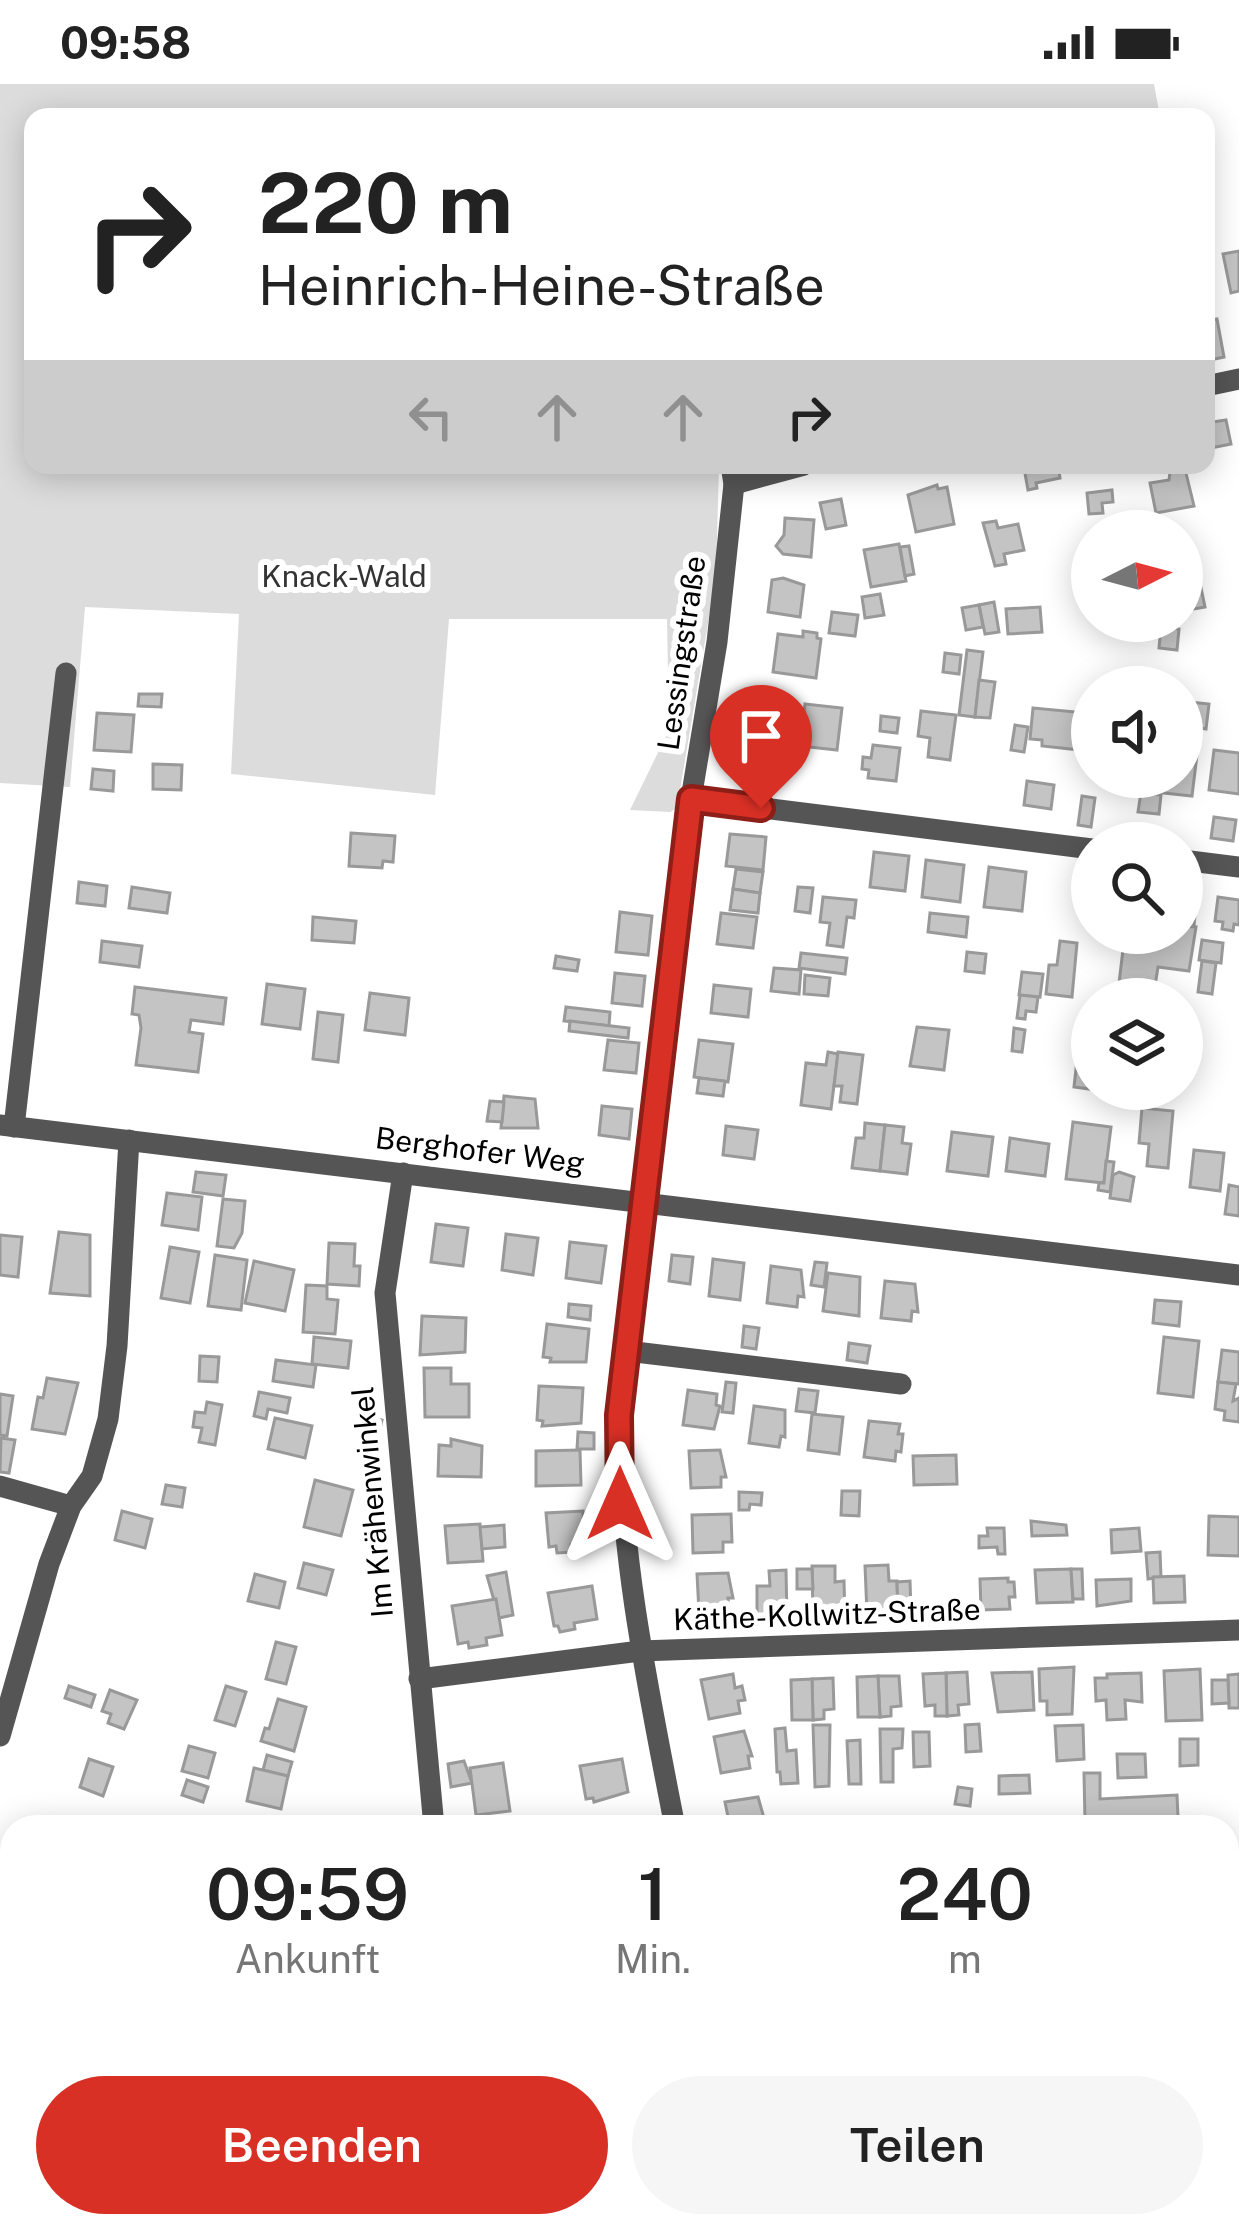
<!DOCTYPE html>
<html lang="de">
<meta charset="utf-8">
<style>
body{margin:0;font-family:"Public Sans",sans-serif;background:#f6f6f6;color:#222;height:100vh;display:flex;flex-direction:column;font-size:45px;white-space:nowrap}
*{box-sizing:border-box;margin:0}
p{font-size:39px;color:#767676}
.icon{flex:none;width:66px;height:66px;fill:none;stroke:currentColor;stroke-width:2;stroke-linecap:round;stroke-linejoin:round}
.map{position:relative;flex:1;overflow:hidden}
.sheet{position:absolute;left:0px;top:1731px;width:1239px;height:423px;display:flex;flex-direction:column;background:#fff;border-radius:36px 36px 0 0;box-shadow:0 6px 30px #0003}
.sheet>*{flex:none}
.hud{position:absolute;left:24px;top:24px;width:1191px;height:366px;border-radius:24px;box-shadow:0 6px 30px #0003;background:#fff;color:#222;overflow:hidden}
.needle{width:78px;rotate:84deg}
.controls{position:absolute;left:1071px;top:426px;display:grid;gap:24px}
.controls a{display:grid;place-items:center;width:132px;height:132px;border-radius:50%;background:#fff;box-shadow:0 6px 30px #0003;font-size:60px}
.pin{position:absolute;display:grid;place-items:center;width:102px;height:102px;color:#fff;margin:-123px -51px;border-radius:50% 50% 50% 0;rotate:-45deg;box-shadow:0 0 12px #0007}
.pin .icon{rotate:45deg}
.me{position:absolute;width:132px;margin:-66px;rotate:0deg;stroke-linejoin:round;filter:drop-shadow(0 0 9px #0008)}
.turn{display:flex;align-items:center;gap:42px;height:252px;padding:0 36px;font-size:54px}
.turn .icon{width:156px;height:156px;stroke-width:2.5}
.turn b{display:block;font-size:84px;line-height:102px}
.lanes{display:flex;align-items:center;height:114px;padding:0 36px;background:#0003;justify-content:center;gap:60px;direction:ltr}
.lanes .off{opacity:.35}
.eta{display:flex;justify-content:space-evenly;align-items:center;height:204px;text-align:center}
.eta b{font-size:72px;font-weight:600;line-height:84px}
.button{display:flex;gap:24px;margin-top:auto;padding:24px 36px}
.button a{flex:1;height:138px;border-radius:72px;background:#d93025;color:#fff;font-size:48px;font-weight:600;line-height:138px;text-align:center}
.button a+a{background:#f6f6f6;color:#222}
.status{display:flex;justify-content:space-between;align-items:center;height:84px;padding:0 60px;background:#fff;direction:ltr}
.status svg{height:33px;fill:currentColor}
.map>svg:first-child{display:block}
</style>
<div class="status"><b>09:58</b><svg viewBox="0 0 49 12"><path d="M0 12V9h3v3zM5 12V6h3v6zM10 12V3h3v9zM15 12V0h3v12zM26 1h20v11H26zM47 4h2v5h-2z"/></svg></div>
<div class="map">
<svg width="1239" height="2153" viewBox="0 0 1239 2153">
<rect width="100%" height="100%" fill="#fff"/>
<g fill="#dcdcdc">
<path d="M0,0H1154L1160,33H33V381H719L716,492L677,724L670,728L630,726L669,646L667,535H449L435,711L231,690L239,530L85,523L70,703L0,699Z"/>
<path d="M0,1834L12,1839V2142H496L499,2153H0Z"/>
</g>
<g fill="#c4c4c4" stroke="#999" stroke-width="3">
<path d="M1239,167V207L1231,209L1223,170Z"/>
<path d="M1217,235L1224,273L1206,277V237Z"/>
<path d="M1226,336L1231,360L1206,365V339Z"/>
<path d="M1030,381H1058L1060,394L1036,399L1037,404L1028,406L1024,384Z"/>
<path d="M1185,385L1194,422L1156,429L1150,399L1169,396L1170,388Z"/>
<path d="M937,401L938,405L947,403L954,440L916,448L908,411Z"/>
<path d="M1112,406L1113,418L1102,419L1103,429L1089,430L1087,409Z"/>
<path d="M841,415L846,441L826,445L820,419Z"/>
<path d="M785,434L814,436L811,473L783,470L776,462L784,451Z"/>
<path d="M996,437L998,444L1018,440L1024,466L1004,470L1006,480L995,482L983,439Z"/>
<path d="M899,460L906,497L871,503L864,466Z"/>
<path d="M909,462L914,490L905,492L900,463Z"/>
<path d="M783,494L804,501L800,533L768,528L772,496Z"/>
<path d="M1200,499L1205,523L1182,527V503Z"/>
<path d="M880,510L884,531L865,534L862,513Z"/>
<path d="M994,518L999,548L985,550L979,521Z"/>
<path d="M979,521L983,543L966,546L962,524Z"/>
<path d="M1040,523L1042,548L1008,550L1006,525Z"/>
<path d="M832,528L858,531L855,552L829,549Z"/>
<path d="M1161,543L1179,545L1177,566L1159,564Z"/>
<path d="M803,547L817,549V554L821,555L816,594L773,588L778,550L803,553Z"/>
<path d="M967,566L983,568L975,633L959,631Z"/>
<path d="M945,569L961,571L959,590L943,588Z"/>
<path d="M979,596L995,598L990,634L975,633Z"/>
<path d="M139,610H162L161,623L138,622Z"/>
<path d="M753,613L791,618L785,663L747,658Z"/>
<path d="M1190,618L1209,620L1206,645L1187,642Z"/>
<path d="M805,620L842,624L837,666L800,662Z"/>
<path d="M1033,624L1076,628L1074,645L1082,646L1080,666L1042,662V656L1030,655Z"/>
<path d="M921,627L956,631L950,676L928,673L930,654L918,652Z"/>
<path d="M97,629L134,631L131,668L94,666Z"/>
<path d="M881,632L899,634L897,649L880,647Z"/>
<path d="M1015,641L1028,643L1024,668L1011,666Z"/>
<path d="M873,661L900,664L896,697L868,694L869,686L862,685L863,673L871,674Z"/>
<path d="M1214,666L1239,669V710L1209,706Z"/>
<path d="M1182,669L1197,671L1192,712L1154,708L1156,693H1182Z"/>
<path d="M153,680L182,681L181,706L153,705Z"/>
<path d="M93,685L114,687L113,707L91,705Z"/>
<path d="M1027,697L1054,701L1051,725L1024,721Z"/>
<path d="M1141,708L1161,711L1159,730L1138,728Z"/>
<path d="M1082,712L1095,714L1091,743L1078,741Z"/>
<path d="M1214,733L1236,736L1233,757L1211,754Z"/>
<path d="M351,749L395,752L393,778L383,777L382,784L349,782Z"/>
<path d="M730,750L766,753L763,786L726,782Z"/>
<path d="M874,768L909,772L905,807L870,803Z"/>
<path d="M926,776L964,781L960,818L922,813Z"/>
<path d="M989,783L1026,788L1022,827L984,823Z"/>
<path d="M736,785L763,788L760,809L733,805Z"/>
<path d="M79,798L107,802L105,822L77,819Z"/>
<path d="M132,803L170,809L167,829L129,824Z"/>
<path d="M798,803L813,804L810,829L795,827Z"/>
<path d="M733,805L760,809L758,829L730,826Z"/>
<path d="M823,813L856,816L854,834L847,833L843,863L827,861L830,839L820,838Z"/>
<path d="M1218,813L1239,816V841L1234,840L1233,847L1222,845L1223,838L1215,837Z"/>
<path d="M1182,819L1196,820L1194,842H1182Z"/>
<path d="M620,828L652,832L648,871L616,868Z"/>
<path d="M721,829L757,833L753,864L717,860Z"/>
<path d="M930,829L968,833L966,853L928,848Z"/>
<path d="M313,833L356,837L354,859L312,856Z"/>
<path d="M1182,842L1196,843L1189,887L1158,883L1153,915L1135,913L1136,901L1119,899L1125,849L1171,854L1172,849H1182Z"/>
<path d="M1202,856L1223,859L1221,879L1199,876Z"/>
<path d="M102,857L142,862L139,883L100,878Z"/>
<path d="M1060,857L1077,859L1072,913L1046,910L1049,881H1057Z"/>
<path d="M967,868L986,870L984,889L965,887Z"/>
<path d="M801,869L847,874L845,890L799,884Z"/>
<path d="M556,872L579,876L577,887L554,884Z"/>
<path d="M1202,877L1216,879L1212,910L1198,908Z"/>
<path d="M774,884L801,886L799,910L771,907Z"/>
<path d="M1022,888L1043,890L1040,913L1019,911Z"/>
<path d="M615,889L645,892L642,922L612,919Z"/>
<path d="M805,891L830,894L828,912L804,910Z"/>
<path d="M267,900L305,905L300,945L262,940Z"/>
<path d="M714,901L751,905L748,933L711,929Z"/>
<path d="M135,903L226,914L223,940L191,936L189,948L203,950L198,988L136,981L141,944L139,931L132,930Z"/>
<path d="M370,909L409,914L405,951L365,946Z"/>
<path d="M1020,911L1038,913L1036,928L1026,927L1025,935L1017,934Z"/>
<path d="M566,923L610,928L609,942L564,937Z"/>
<path d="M318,928L343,931L338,978L313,975Z"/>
<path d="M570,937L629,944L628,954L569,947Z"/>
<path d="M917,943L949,946L944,986L910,982Z"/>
<path d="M1014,944L1025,946L1022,968L1012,967Z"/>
<path d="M608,956L639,959L636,989L604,986Z"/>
<path d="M699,956L733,960L728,998L694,993Z"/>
<path d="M828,968L838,970L831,1025L801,1021L806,979L826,981Z"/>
<path d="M838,968L863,971L857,1020L840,1018L842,1002H834Z"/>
<path d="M1077,976L1092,978L1089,1005L1074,1003Z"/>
<path d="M699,994L725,997L723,1012L697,1009Z"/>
<path d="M504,1012L535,1015L538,1044H501Z"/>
<path d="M490,1017L504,1018L502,1038L487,1037Z"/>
<path d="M602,1022L632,1025L629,1055L599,1051Z"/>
<path d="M1142,1024L1173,1027L1168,1084L1147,1082L1149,1060L1139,1059Z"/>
<path d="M1073,1038L1111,1043L1104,1099L1066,1095Z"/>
<path d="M865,1039L885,1041L880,1087L852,1084L856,1054H864Z"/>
<path d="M885,1041L904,1043L902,1059L911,1060L907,1090L880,1087Z"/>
<path d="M726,1042L758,1046L754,1075L723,1071Z"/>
<path d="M952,1048L993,1053L988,1092L947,1087Z"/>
<path d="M1010,1054L1049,1060L1045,1092L1006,1087Z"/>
<path d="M1194,1066L1224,1069L1220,1107L1190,1103Z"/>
<path d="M1106,1077L1114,1078L1110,1108L1098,1106L1099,1099H1104Z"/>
<path d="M196,1088L226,1091L223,1112L193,1108Z"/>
<path d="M1119,1088L1134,1093L1130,1117L1110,1114L1113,1091Z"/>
<path d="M1229,1101L1239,1103V1132L1225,1130Z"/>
<path d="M167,1109L202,1113L198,1146L162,1141Z"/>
<path d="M223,1115L245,1117L242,1149L234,1164L217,1162Z"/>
<path d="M436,1140L468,1144L463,1182L431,1178Z"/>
<path d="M59,1148L90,1151V1212L50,1209Z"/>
<path d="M506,1150L538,1154L533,1191L502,1186Z"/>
<path d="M0,1151L22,1153L18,1193L0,1191Z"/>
<path d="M570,1158L606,1162L601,1199L566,1194Z"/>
<path d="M329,1159L355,1160L354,1182H360L359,1202L327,1200Z"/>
<path d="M170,1163L199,1168L190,1219L161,1214Z"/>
<path d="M215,1171L247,1176L241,1226L208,1222Z"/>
<path d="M672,1171L693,1173L690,1200L669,1197Z"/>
<path d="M713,1175L744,1179L740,1216L709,1212Z"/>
<path d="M254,1177L294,1186L285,1227L245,1219Z"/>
<path d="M815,1178L827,1179L824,1203L811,1201Z"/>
<path d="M771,1182L801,1186L804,1213L798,1212L797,1223L767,1219Z"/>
<path d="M828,1189L860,1193L859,1232L823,1227Z"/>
<path d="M885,1197L915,1200L918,1228L912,1227L911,1237L881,1234Z"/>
<path d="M306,1201L327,1202V1215L338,1216L335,1250L303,1248Z"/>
<path d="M1155,1216L1181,1218L1179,1242L1153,1239Z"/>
<path d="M569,1220L591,1222L590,1236L568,1233Z"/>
<path d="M422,1232L466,1234L465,1268L420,1271Z"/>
<path d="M547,1240L589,1245L586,1278H550L551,1274L543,1273Z"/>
<path d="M744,1242L759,1244L756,1265L742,1263Z"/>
<path d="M314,1253L351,1257L348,1284L312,1280Z"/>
<path d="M1164,1253L1199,1257L1193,1313L1158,1309Z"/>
<path d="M849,1259L870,1262L867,1279L847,1276Z"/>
<path d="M1222,1266L1239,1268V1300L1218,1298Z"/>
<path d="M200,1272L219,1273L217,1298L199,1297Z"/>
<path d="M276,1276L316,1281L313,1303L273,1297Z"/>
<path d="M424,1284H451V1300H469V1333H425Z"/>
<path d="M47,1294L78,1299L65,1350L32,1345L38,1313L43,1314Z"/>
<path d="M726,1298L736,1299L733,1329L722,1328Z"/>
<path d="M1218,1298L1236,1300L1233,1317L1239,1314V1338L1224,1336L1225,1327L1215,1325Z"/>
<path d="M539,1302L583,1304L581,1339L542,1342L543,1337L537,1336Z"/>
<path d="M799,1305L818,1307L815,1329L796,1327Z"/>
<path d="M688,1306L717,1310L716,1321L720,1322L714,1345L683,1341Z"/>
<path d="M259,1308L290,1314L287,1329L268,1325L266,1335L254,1332Z"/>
<path d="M0,1310L13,1312L7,1352L0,1351Z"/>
<path d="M207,1318L222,1321L215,1361L199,1358L202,1344L193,1343L195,1328L205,1329Z"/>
<path d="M754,1322L785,1326V1353L781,1352L779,1363L749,1359Z"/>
<path d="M812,1330L843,1333L839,1370L808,1366Z"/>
<path d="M362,1331L382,1336L379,1350L359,1346Z"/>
<path d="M275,1334L312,1342L305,1374L268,1365Z"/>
<path d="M869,1337L900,1340L898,1350H903L901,1368L896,1367L895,1377L864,1373Z"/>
<path d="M578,1348L594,1349V1365H577Z"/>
<path d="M1,1354L15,1356L9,1389L0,1388Z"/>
<path d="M451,1355L482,1362L481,1393L438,1392L439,1361L451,1362Z"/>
<path d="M580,1366L581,1401L536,1402V1367Z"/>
<path d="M720,1366L726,1393H721V1403L691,1404L689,1367Z"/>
<path d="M956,1371L957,1400L914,1401L913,1372Z"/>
<path d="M315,1396L353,1406L341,1452L304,1443Z"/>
<path d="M166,1401L185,1404L182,1423L162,1420Z"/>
<path d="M842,1407H860L859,1432L841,1431Z"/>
<path d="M739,1408L762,1409L761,1421L750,1420L749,1426H739Z"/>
<path d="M122,1427L152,1435L145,1464L115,1456Z"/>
<path d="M583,1427L585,1460L571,1461L572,1468L557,1469L556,1462L549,1463L546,1429Z"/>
<path d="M731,1430L732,1458H723V1468L693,1469L692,1431Z"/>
<path d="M1209,1432L1239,1433V1472L1208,1471Z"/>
<path d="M1031,1437L1066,1441L1067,1451L1032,1452Z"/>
<path d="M480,1440L483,1477L448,1479L445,1442Z"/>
<path d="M504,1441L505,1463L482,1465L480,1443Z"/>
<path d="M987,1444H1004L1005,1470H998L997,1463L979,1464V1452H988Z"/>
<path d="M1139,1444L1141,1467L1112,1469L1111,1446Z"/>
<path d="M1160,1468L1161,1493L1148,1495L1146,1469Z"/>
<path d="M304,1479L333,1486L326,1511L298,1504Z"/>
<path d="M888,1481L889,1497H897L898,1529L867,1530L865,1482Z"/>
<path d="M812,1482H835V1498L844,1497L845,1532H813Z"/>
<path d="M797,1485H812L813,1505H797Z"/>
<path d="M1071,1485L1073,1518L1037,1519L1035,1486Z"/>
<path d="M1071,1485H1082L1083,1515H1073Z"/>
<path d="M786,1486L787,1534L757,1531V1502H770L769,1487Z"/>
<path d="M506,1488L513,1531L499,1534L487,1492Z"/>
<path d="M728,1489L733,1514H728L729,1526L699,1528L697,1490Z"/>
<path d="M255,1490L285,1498L279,1524L248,1517Z"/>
<path d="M1184,1492L1185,1518L1154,1519L1153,1493Z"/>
<path d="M1008,1494V1498H1014L1015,1513H1009L1010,1525L981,1526L980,1495Z"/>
<path d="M1131,1495V1517L1097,1522L1096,1496Z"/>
<path d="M910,1497L911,1527H898L897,1498Z"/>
<path d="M592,1502L597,1535L574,1539L575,1545L560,1548L558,1542H554L548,1509Z"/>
<path d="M496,1515L502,1551L486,1554L487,1561L469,1564L468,1558L458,1560L452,1522Z"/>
<path d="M948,1520L949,1539L922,1540L921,1521Z"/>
<path d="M276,1558L296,1563L286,1600L266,1595Z"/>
<path d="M1074,1583L1072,1630L1047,1631V1617H1040L1039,1585Z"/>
<path d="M1200,1585L1202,1636L1166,1637L1164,1587Z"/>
<path d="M967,1588L969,1620L958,1621L959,1631L947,1632L946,1589Z"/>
<path d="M1032,1588L1034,1626L998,1628L992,1589Z"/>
<path d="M946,1589L947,1632H935V1621L925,1622L923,1590Z"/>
<path d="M1141,1589L1142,1618L1125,1616L1126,1635L1107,1636L1106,1616L1096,1617L1095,1594H1107V1590Z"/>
<path d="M733,1590L735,1604L742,1602L745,1616L738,1617L740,1629L709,1635L701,1596Z"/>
<path d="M1239,1590V1624H1229L1228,1591Z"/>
<path d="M878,1592H899L901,1622L891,1623V1632L880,1633Z"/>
<path d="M878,1592L880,1633H858L857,1593Z"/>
<path d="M833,1594L834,1625L824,1626V1635L813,1636L812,1595Z"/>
<path d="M812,1595L813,1636H792L791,1596Z"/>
<path d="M1212,1596H1228L1229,1619L1212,1620Z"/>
<path d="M69,1602L95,1611L91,1623L65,1614Z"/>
<path d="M226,1602L246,1608L235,1642L215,1636Z"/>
<path d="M110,1606L137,1616L124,1645L108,1639L111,1630L102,1627Z"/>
<path d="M278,1615L306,1623L294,1667L261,1657L265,1644L269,1645Z"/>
<path d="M979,1640L981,1667L966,1668L965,1641Z"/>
<path d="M813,1641H830L829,1702L815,1703Z"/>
<path d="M1083,1641L1084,1675L1057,1677L1055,1642Z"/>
<path d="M785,1644L787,1667L796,1666L798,1699L781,1700L780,1688H777L775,1645Z"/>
<path d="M880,1645H903L902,1664L893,1665V1698H881Z"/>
<path d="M744,1647L752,1672H748L750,1684L721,1689L714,1653Z"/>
<path d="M913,1648H929L930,1682L914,1683Z"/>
<path d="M1180,1655H1198V1681L1180,1682Z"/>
<path d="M860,1656L861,1700H849L847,1657Z"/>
<path d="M189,1662L215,1669L208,1694L182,1687Z"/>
<path d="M1117,1670H1145L1146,1693L1118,1694Z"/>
<path d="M267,1671L292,1678L288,1692L263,1686Z"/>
<path d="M89,1675L113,1683L103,1712L80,1703Z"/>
<path d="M622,1675L628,1708L594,1718L593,1714L586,1715L580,1682Z"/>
<path d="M464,1677L472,1699L451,1703L448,1680Z"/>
<path d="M503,1679L510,1727L476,1731L470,1684Z"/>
<path d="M254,1684L288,1692L281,1725L247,1717Z"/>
<path d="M1084,1689H1100V1715L1177,1711L1178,1733L1085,1737Z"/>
<path d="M1029,1691L1030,1709L999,1710V1692Z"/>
<path d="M187,1696L208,1703L203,1718L182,1711Z"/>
<path d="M958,1703L972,1705L970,1722L955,1720Z"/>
<path d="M758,1713L766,1741L730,1743L725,1718Z"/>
<path d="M618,2142H639L641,2153H607L605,2145Z"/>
<path d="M703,2142L705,2153H662L661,2150Z"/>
</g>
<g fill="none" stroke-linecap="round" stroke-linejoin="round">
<g stroke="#555" stroke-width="21">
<path d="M1206,302L1239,295"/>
<path d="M734,400L804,381"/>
<path d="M691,715L1092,765"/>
<path d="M1182,776L1239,783"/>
<path d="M0,1041L1239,1191"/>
<path d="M14,1043L66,589"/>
<path d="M403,1089L385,1209L434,1743"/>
<path d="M627,1267L901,1300"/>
<path d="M0,1402L71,1422"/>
<path d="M419,1595L640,1567L1239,1546"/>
<path d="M0,1652L49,1480L71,1422L92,1392L108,1335L117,1262L129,1056"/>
<path d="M675,1743C648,1604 620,1473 619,1331L691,715L717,558L734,400L731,381"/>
<path d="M0,1806L12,1810"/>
<path d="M1227,1911L1239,1909"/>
<path d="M751,2142L753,2153"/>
</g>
</g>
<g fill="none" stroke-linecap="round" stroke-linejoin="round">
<defs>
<path id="route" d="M620,1420L619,1331L691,715L761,724"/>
</defs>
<use href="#route" stroke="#8d1f18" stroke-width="30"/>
<use href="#route" stroke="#d93025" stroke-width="21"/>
</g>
<g text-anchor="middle" stroke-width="12" stroke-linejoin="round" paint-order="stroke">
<g font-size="30" fill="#333" stroke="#fff">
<text x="344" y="503">Knack-Wald</text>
</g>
<g font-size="30" fill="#000" stroke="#fff">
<text transform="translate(682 569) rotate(-82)" y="10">Lessingstraße</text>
<text transform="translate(480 1067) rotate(7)" y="10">Berghofer Weg</text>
<text transform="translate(373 1418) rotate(-95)" y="10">Im Krähenwinkel</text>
<text transform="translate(827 1531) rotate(-2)" y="10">Käthe-Kollwitz-Straße</text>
</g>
</g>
</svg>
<div class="controls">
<a><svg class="needle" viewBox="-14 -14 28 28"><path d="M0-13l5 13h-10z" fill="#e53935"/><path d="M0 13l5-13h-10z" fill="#767676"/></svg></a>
<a><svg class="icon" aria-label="sound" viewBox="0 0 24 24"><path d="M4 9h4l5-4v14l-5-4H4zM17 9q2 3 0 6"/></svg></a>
<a><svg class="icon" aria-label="search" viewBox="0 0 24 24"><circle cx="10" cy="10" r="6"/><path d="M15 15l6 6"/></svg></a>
<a><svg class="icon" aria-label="layers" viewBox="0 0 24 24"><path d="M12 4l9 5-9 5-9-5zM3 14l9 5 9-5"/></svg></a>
</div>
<div class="pin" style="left:761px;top:724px;background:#d93025"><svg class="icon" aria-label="arrive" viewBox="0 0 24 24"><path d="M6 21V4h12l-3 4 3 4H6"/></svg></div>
<svg class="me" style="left:620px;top:1420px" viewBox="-20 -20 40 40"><path d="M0-17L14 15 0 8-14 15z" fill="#d93025" stroke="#fff" stroke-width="4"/></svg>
<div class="hud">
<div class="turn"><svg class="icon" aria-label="right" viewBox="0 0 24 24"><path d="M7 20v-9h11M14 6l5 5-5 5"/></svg><div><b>220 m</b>Heinrich-Heine-Straße</div></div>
<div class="lanes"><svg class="icon off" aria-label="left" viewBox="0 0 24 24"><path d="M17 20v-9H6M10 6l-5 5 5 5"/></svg><svg class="icon off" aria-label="ahead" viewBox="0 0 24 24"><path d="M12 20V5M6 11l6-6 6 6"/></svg><svg class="icon off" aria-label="ahead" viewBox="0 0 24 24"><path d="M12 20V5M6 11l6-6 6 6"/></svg><svg class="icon" aria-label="right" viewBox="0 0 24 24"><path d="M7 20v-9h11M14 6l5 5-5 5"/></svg></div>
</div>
<section class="sheet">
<div class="eta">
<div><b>09:59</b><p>Ankunft</p></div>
<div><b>1</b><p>Min.</p></div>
<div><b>240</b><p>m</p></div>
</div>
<div class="button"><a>Beenden</a><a>Teilen</a></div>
</section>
</div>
